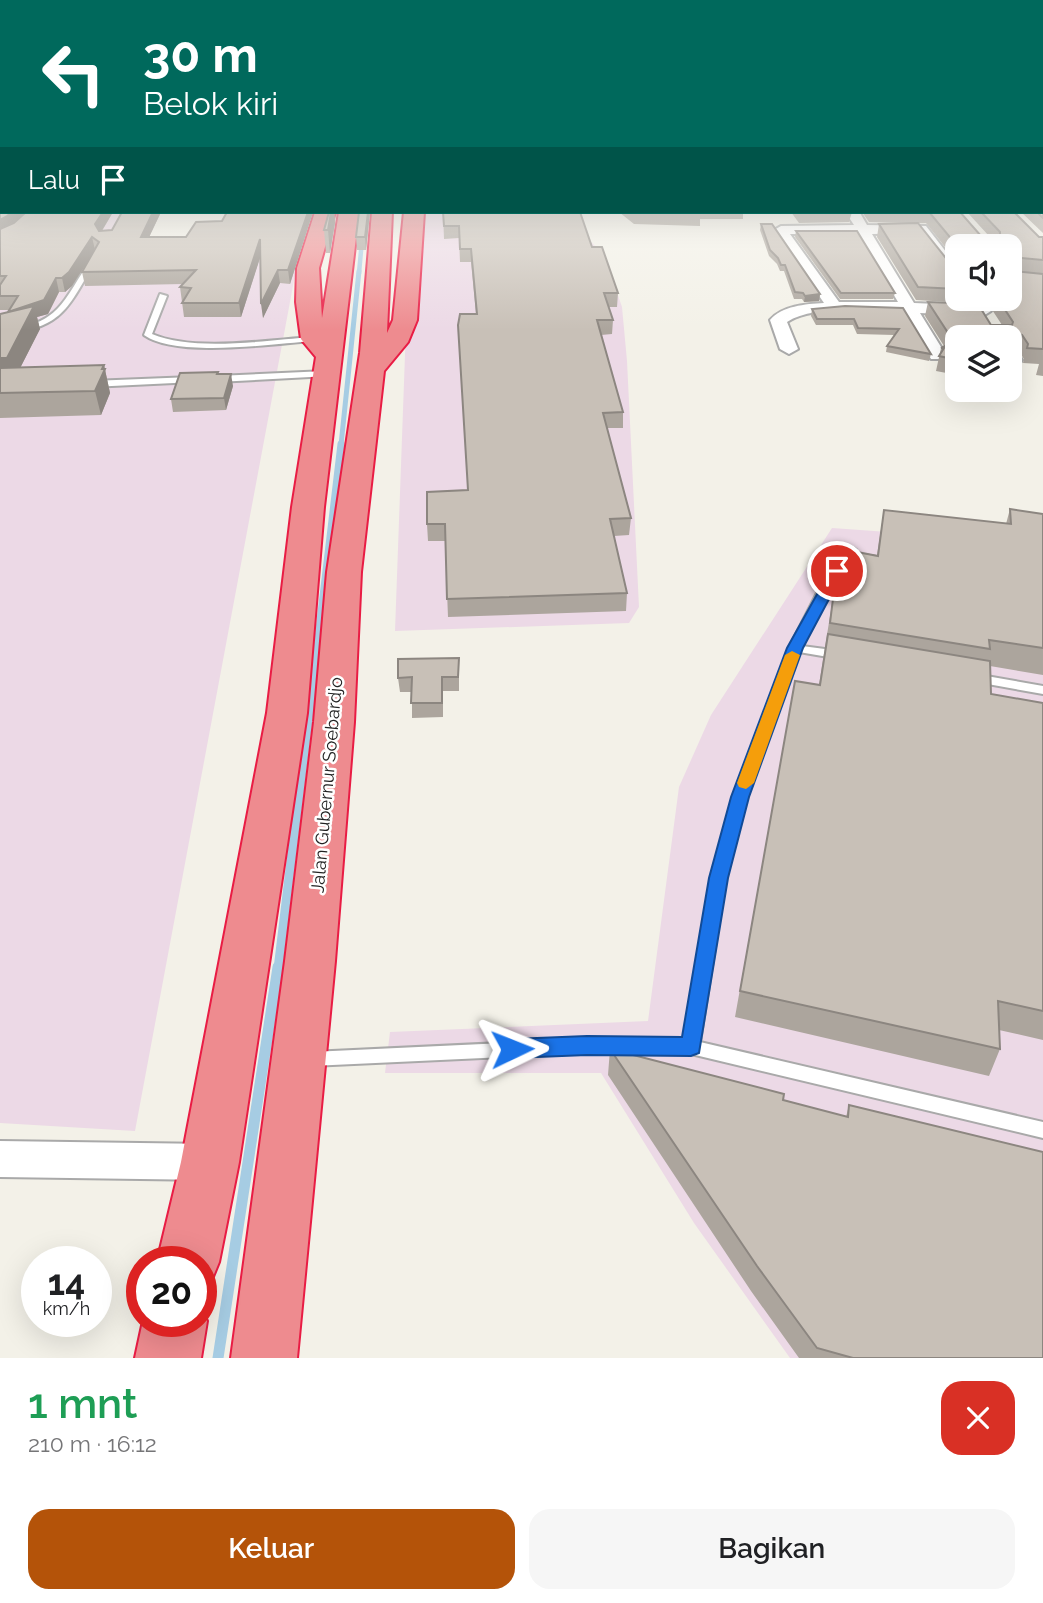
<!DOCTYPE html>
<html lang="id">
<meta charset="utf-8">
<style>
body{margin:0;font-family:Raleway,sans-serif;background:#f6f6f6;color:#202124;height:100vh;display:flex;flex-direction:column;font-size:26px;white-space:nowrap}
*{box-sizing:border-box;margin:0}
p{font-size:23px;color:#757577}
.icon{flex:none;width:38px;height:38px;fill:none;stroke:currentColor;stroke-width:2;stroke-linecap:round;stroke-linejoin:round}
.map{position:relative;height:1358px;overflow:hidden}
.sheet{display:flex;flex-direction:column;background:#fff;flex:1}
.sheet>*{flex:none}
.guide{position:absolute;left:0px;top:0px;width:1043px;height:214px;box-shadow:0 7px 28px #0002;background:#00695c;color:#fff;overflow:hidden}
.tools{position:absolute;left:945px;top:234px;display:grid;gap:14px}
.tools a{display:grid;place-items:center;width:77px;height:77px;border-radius:14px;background:#fff;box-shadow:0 7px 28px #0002;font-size:35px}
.speed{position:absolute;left:21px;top:1246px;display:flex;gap:14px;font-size:35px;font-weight:700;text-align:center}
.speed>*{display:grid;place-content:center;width:91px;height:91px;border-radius:50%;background:#fff;box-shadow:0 7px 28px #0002;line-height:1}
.speed small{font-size:18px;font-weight:400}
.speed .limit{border:10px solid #d22;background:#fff;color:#111}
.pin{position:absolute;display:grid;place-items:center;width:60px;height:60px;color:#fff;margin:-30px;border:4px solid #fff;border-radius:50%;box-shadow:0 2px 7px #0007}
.me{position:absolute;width:77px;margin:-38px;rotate:88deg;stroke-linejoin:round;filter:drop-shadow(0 0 5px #0008)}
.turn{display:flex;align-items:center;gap:24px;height:147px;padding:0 28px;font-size:32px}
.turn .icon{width:91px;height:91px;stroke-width:2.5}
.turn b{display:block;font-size:49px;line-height:60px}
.then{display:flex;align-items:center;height:66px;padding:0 28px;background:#0003;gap:14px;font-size:26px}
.round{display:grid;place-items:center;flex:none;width:74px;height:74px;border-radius:21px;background:#f6f6f6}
.summary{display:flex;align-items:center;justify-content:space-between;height:119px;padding:0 28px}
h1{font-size:42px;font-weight:600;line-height:52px;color:#1e9e55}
.button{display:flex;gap:14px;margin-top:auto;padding:14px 28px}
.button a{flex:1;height:80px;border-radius:21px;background:#b45309;color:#fff;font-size:28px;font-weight:600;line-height:80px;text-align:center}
.button a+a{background:#f6f6f6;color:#202124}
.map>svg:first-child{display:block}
</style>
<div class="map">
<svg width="1043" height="1358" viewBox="0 0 1043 1358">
<rect width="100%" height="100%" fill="#f3f1e8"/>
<g fill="#ecd9e6">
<path d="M0,206L2,212H132L110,252L301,243L135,1131L0,1123Z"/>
<path d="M417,212H530L586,236L605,257L622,307L627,361L639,607L629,623L395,631L408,272Z"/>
<path d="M1043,526V1358H790L694,1223L601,1073H385L390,1032L648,1021L679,787L711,715L832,528L958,537Z"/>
</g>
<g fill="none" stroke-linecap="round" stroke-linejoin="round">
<path stroke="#a6cce3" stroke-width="4.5" d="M359,273L362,240"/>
<path stroke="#a6cce3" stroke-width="5" d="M341,445L359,271"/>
<path stroke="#a6cce3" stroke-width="7" d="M314,672L341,444"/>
<path stroke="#a6cce3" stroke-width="9" d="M278,969L314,670"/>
<path stroke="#a6cce3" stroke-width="11" d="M218,1358L278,967"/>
<defs>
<g id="lane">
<path d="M89,262L94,263C66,313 60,328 0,335V331C58,324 60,307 89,262Z"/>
<path d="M160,294L167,296L152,334C194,352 267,340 313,337L317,339L313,341C272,344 177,358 144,335Z"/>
<path d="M326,371L329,372V376L217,382L213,379L217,376Z"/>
<path d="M192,377L195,378V382L91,387L87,384L91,381Z"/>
<path d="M851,547L856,550L829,593L802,646L840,651L846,655L840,659L799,652L747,797L726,878L700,1042L1043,1122V1138L691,1054L587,1053L311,1066L305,1064L302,1059L305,1054L311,1052L587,1039L684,1040L712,878L733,797L789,648L817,593L847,548Z"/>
<path d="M975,674L1043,686V694L971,681L969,678Z"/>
</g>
<g id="street">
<path d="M855,212L860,213L867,225L926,226L957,266V281L952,279L917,233L872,234L914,303L983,306L991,311L983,316L920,313L946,355L943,359H931L903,312C871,311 815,304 787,322L798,349L789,354L780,349L770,320C782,306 805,304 824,303L774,230L781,226L854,225L848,216ZM790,234H858L898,302H839Z"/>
<path d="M1010,350L1016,351L1022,360L1019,364H1010Z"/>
<path d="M0,1141L210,1144L224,1149L230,1162L224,1175L210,1180L0,1177Z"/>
</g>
<g id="highway">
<path d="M315,212H335L319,268L322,318L339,212H359L324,507L307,713L239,1162L219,1262L210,1284L201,1287V1262H157L181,1162L267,713L292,507L316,357L301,339L296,302L297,268Z"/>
<path d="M372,212H392L387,333L393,320L404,212H424L417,320L408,342L384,371L361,572L354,722L335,961L297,1358H231L285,961L314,722L327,572L360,353Z"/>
<path d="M201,1307L207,1321L201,1358H135L143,1321H201Z"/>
</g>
</defs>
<use href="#lane" stroke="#a9a9a9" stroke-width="4"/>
<use href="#street" stroke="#a9a9a9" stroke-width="4"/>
<use href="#highway" stroke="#e91c44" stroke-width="4"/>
<use href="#lane" fill="#fff" fill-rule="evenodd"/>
<use href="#street" fill="#fff" fill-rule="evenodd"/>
<use href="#highway" fill="#ee8b8f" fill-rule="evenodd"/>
</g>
<g fill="#aca59d">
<path d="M0,140L2,212H113L102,231L112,230L161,212L149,237H186L222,221L227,212H313L290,284L280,283L263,318L260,257L241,317H184L180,287L183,284L85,286L82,272L90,257L72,286L65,292H59L48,314L37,317L40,329L20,368L104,365L110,393L101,415L0,418V314L8,312L9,310H0Z"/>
<path d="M1041,140H1043V233L1021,212H1041Z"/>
<path d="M329,212H334L335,223L330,253H326L324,230Z"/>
<path d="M370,212L366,250H357L356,237Z"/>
<path d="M443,212L592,247L618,293L617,307H608L613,320L612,334L601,335L623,412V428H607L631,518L629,535L614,536L627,593L626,611L448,617L445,541H428L427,524L468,490L476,314L471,262H460L459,238L444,239Z"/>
<path d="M619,212H743V219H700V226L634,224Z"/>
<path d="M791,212H852L849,222L799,223Z"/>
<path d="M862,212H960L981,236H989L967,212H1014L1039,237H1043V376L1036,375L1039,364L1023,363L1024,359L1018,350L1010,348V338H957V375L936,371L941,348L944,346L925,316L928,302L991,325H1002L985,299H1010V247H957V262L926,223H918L953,267L957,268V299H966L965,303L916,300L877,237L879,224L910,223L869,222Z"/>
<path d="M761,224L820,294L819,301L804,302L802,299H794L784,271H780L777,264L769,256L760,230Z"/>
<path d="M796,231L895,293L893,299H840L795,237Z"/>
<path d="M903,308L931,354L929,361L886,352L887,346L894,335L857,334L853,325H816L811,316L812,309Z"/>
<path d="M218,372V374L233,386L226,410L173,412L171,399Z"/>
<path d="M1010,509L1043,514V675L990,666L991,694L1043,703V1040L999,1030L1000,1049L989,1076L735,1017L795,681L819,685L834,591L850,594L857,552L877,555L884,510L1006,524Z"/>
<path d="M459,672V691H443V717L412,718V692H400L398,678Z"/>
<path d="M610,1049L783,1100L846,1117L849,1105L1043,1358H799L751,1291L608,1075Z"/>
</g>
<g fill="#8c8680">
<path d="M12,212H29L0,234V220Z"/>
<path d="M103,212H113L98,237L95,224Z"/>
<path d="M153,212H161L143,250L141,237Z"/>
<path d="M308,212H313L290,284L288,270Z"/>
<path d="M331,212H334L335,223L330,253L328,230Z"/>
<path d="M368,212H370L366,250L365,237Z"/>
<path d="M92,237L95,250L72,286L65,292L62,278Z"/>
<path d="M260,239L262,252L241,317L239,303Z"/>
<path d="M278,270L280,283L263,318L261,304Z"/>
<path d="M56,278L59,292L48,314L37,317L40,329L13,382L0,383V358L8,312Z"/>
<path d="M820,294L819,301L804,302L805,296Z"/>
<path d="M104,365L110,393L101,415L95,391Z"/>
<path d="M231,374L233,386L226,410L224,398Z"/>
</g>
<g fill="#c8c0b7" stroke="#8c8680" stroke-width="2">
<path d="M0,140H2V212H12L7,216L0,220V178L2,177L1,166H0Z"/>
<path d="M1041,140H1043V159L1041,168L1043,169V218L1037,212H1041Z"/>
<path d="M26,212H103L95,224L99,231L112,230L122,212H153L141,237H186L196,222L222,221L227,212H308L288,270H278L261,304L260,239L239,303H182L191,288L180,287L196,270L82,272L99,242L92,237L69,272L62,278H56L44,300L8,312L18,296H0V285L6,276H0V229L14,223Z"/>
<path d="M329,212H331L328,230H324Z"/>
<path d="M359,212H368L365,237H356Z"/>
<path d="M443,212H580L592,247H602L618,293H604L613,320H597L623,412L603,413L631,518L610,519L627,593L447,599L445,524H427V492L468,490L458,325L460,314H477L471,249H460L459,226H444Z"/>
<path d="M635,212H701V213Z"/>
<path d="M929,212H960L981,236H1000V232L981,212H1014L1039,237H1043V260L1012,257L1013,271L1043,274V349L1027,348L1028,344L1022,335L1014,333L1011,335V343H1010V338H957V360L939,356L944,348H941L951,343L952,339L928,302L978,304L991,325H1012L1013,322L998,299H1010V247H958Z"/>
<path d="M918,223L953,267L957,268V289L918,287L879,224Z"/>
<path d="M761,224H772L820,294L805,296L803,293L795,292L785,265H781L778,258L770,250Z"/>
<path d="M796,231H857L895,293H841Z"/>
<path d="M34,306L7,358H0V314Z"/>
<path d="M845,306L903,308L931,354L887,346L899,329L858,328L854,319H817L812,309Z"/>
<path d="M104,365L102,369H105L95,391L0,393V368Z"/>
<path d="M218,372L217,374H231L224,398L171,399L180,373Z"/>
<path d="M1010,509L1043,514V648L989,640L990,649L830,623L834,591L851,594L857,552L878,556L884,510L1011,524Z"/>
<path d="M828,634L990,661L991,694L1043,703V1011L998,1001L1000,1049L740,991L795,681L820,685Z"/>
<path d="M459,658L458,677H442V703H411L412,677L398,678V659Z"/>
<path d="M610,1049L784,1094L783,1100L848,1117L849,1105L1043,1152V1358H853L817,1348L757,1266Z"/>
</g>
<linearGradient id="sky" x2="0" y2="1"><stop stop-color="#8dbee6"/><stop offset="0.42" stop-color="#faf9f5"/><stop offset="1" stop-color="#faf9f5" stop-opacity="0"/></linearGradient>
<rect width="1043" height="330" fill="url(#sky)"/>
<path fill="#1a73e8" stroke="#114b97" stroke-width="2" d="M837,567L844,571L803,648L749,797L728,878L699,1053L691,1056L587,1055L512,1058L505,1055L501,1049L505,1042L512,1039L587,1036L682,1037L709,878L731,797L787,648L830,571Z"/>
<path fill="#f59e0b" d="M792,651L800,655L754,783L746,789L739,787L737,783L785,655Z"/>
<g text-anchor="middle" stroke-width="5" stroke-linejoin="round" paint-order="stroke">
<g font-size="18" fill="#222" stroke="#fff">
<text transform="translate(327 785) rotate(-85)" y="6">Jalan Gubernur Soebardjo</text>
</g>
</g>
</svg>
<div class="tools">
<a><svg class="icon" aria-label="sound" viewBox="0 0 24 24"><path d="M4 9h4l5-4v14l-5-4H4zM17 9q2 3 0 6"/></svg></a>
<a><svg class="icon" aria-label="layers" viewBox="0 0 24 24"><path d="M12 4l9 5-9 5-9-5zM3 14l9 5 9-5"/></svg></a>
</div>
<div class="speed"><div>14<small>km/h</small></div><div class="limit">20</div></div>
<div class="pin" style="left:837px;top:571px;background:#d93025"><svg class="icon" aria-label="arrive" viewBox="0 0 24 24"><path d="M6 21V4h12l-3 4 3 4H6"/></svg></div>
<svg class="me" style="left:512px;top:1049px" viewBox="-20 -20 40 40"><path d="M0-17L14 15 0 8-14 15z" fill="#1a73e8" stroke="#fff" stroke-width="4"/></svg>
<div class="guide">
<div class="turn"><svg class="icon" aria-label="left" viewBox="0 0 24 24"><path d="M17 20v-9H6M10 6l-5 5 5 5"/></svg><div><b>30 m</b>Belok kiri</div></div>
<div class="then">Lalu<svg class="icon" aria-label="arrive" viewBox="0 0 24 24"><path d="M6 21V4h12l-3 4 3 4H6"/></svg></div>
</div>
</div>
<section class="sheet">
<div class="summary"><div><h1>1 mnt</h1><p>210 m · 16:12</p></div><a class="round" style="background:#d93025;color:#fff"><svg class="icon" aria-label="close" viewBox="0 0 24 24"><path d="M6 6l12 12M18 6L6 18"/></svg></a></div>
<div class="button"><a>Keluar</a><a>Bagikan</a></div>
</section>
